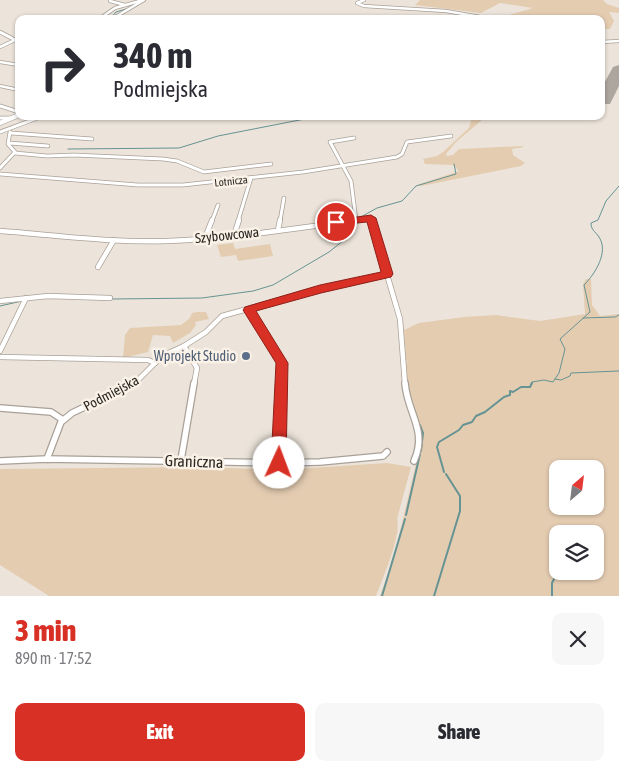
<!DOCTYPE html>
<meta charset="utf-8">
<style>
body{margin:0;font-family:"Asap Condensed",sans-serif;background:#f7f7f7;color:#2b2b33;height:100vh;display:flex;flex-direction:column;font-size:19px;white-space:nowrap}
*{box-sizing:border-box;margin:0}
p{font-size:16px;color:#7c7c81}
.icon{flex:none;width:28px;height:28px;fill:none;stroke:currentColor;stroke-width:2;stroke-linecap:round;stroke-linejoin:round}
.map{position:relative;height:596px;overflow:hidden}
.side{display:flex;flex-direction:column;background:#fff;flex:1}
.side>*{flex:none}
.top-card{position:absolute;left:15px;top:15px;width:590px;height:105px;border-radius:10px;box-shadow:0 1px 4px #0004;background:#fff;color:#2b2b33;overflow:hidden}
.needle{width:32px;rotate:28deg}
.tools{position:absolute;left:549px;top:460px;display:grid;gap:10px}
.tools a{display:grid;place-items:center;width:55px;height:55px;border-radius:10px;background:#fff;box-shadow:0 1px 4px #0004;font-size:25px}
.pin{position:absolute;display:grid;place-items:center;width:42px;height:42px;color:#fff;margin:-21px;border:2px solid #fff;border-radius:50%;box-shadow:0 1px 5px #0007}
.me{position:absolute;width:55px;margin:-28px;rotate:2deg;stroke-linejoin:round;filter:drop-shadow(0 0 4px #0008)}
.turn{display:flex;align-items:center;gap:18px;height:105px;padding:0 15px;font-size:22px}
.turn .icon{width:65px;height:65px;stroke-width:2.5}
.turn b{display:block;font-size:35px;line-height:42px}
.round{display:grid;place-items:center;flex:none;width:52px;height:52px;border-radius:10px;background:#f7f7f7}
.overview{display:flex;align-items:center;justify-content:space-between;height:85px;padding:0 15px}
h1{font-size:30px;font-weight:800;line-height:38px;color:#d93025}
.cta{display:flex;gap:10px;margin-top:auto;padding:10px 15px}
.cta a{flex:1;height:58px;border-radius:10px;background:#d93025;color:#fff;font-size:20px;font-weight:800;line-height:58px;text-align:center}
.cta a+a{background:#f7f7f7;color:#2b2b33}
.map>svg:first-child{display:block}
</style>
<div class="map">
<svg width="619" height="596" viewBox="0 0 619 596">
<rect width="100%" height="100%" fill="#ece4da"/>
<g fill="#e4ccb1" fill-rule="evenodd">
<path d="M420,0H603L607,4L619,8V13L609,12L614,21L610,29H601V19H495L533,8L500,3L481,13L415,5Z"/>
<path d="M472,116H501L482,120L456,142L446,154L447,156L453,155L459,149L522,146L524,147L512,149L513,155L525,163L521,166L421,186L417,185L459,171L453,165L425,164L423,159L437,156L443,152L469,128Z"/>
<path d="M233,243L235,249L270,244L273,256L238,261L236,255L221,257L217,245Z"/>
<path d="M586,279H591L592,305L600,316L619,314V596H380L394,557L421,442L419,427L406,390L405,362H409L406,361L404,330L419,323L464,317L496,315L540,321L585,314L583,284ZM558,469H595V506H558ZM558,534H595V571H558Z"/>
<path d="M197,312H206L209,319L195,322L196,325L190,333L173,343L170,336L153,335L148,352L123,358L125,335L130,328L181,325L190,318L192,313Z"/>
<path d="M387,463L411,467L397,519C402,534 382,580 376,596H49L0,565V469L202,467L279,470Z"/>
</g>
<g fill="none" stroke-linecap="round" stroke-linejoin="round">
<g stroke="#669393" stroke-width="1">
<path d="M110,19L116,12L126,9"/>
<path d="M68,149L179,148L218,136L320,116"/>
<path d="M359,218L377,208L402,201L416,186L456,174L454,164"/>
<path d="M113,299L202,298L253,291L273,285L329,252L344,240L358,221"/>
<path d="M0,306L22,301"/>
<path d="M583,318L615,317L619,315"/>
<path d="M555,379L561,380L570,376L571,373L619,371"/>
<path d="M531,384L532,382L544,380L553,382L559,373L565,349L560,339L590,312L584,285C595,274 609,252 599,237C595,231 591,230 591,223L598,220L606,201L619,186"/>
</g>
<g stroke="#669393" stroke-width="2">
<path d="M420,425L423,433L421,451"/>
<path d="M444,472L437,447L439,442L459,430L463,425L472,422L476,416L485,412L504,397L510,395V391L513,392L521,387H530L532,383"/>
<path d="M406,515L420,454"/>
<path d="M573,534L580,527L589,529"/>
<path d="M382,596L405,519"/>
<path d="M434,596L460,511V496L446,474"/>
<path d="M552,596V583L558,571"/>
</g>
<path fill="#aca69e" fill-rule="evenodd" d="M619,65V86L610,104H601V89L613,67Z"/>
<defs>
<g id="street-far3">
<path d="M364,0L357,3L364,6L446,11L492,19"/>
<path d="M110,1L125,5"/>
<path d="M107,19L102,17L115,8L143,0"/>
<path d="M112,19L144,0"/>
<path d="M601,42L619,41"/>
<path d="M0,47L15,40"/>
<path d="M0,62L19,65"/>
<path d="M0,86L19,90"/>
</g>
<g id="street-far2">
<path d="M0,106L19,112"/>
<path d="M0,118H11"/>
<path d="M0,132L43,116"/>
<path d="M11,133L92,139"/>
<path d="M354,138L330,142L351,181L356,220"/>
<path d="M9,143L48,146"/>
<path d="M15,153L47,156L74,155L163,159L177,161L204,172L271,164"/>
<path d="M0,168L15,152L8,144L10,132"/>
<path d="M0,174L138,185H183L303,172L397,157L402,154L407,142L451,136"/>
<path d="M212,221L218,205"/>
<path d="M238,221L251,178"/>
<path d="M280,221L284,198"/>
<path d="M350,221L371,218L372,221"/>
</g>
<g id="street-far1">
<path d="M371,220L400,319L405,384"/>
<path d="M278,230L280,220"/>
<path d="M0,231C56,235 111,243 167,241C232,239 296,228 360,220"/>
<path d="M234,235L239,220"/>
<path d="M205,238L212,220"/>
<path d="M98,267L114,240"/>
<path d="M0,301L48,296L110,298"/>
<path d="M249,309L282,363L281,384"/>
<path d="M184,346L197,368L194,384"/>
<path d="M0,351L26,298"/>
<path d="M0,357L148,360L155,363"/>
<path d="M134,384L162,356L184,346L206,332L222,316L320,289L387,275"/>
</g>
<g id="street">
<path d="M405,383C407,413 428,430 414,461"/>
<path d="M0,408L51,412L63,420"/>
<path d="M47,459L61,422L72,413L135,383"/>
<path d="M181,460L194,383"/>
<path d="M0,461L47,459L279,463L320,462L383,456L387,452"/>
<path d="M279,463L281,383"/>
</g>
<path id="secondary-far1" d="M0,32L19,42"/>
<path id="secondary" d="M0,123L19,115"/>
</defs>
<use href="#street-far3" stroke="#a9a198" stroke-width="4"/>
<use href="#street-far2" stroke="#a9a198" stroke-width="4.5"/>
<use href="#street-far1" stroke="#a9a198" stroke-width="6"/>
<use href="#street" stroke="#a9a198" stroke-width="8"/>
<use href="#secondary-far1" stroke="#a9a198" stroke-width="4.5"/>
<use href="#secondary" stroke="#a9a198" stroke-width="5.5"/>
<use href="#street-far3" stroke="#fff" stroke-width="2.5"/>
<use href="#street-far2" stroke="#fff" stroke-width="3"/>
<use href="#street-far1" stroke="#fff" stroke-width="4.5"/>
<use href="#street" stroke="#fff" stroke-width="5.5"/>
<use href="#secondary-far1" stroke="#fff" stroke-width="3"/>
<use href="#secondary" stroke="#fff" stroke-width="4.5"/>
</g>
<path fill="#d93025" stroke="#8d1f18" d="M371,215L376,218L393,274L391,277L321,293L256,311L288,363L286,463L284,467L279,469L274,467L271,463L276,363L243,310L245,307L320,285L381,272L367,222L336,225L331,222L336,220Z"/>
<circle fill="#5c6f8a" stroke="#faf1e7" stroke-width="2" cx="246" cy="356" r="5"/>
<g text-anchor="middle" stroke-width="5" stroke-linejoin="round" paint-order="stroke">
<g font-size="11" fill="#2a2723" stroke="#faf1e7">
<text transform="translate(231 181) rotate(-6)" y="4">Lotnicza</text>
</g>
<g font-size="14" fill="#2a2723" stroke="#faf1e7">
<text transform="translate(227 235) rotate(-6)" y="5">Szybowcowa</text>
<text transform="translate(111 393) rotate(-28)" y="5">Podmiejska</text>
</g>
<g font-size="14" fill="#4e5e75" stroke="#faf1e7" text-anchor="end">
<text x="236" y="361">Wprojekt Studio</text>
</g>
<g font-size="16" fill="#2a2723" stroke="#faf1e7">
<text transform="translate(194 461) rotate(2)" y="6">Graniczna</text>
</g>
</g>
</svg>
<div class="tools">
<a><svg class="needle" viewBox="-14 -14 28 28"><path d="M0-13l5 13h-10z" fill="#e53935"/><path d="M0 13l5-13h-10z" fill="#7c7c81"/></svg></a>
<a><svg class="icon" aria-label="layers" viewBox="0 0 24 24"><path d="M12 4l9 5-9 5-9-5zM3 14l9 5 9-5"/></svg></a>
</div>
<div class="pin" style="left:336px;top:222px;background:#d93025"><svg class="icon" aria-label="arrive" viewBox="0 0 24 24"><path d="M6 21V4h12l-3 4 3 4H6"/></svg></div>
<svg class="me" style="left:279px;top:463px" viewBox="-20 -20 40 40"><circle r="19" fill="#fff"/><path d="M0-13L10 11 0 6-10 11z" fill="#d93025"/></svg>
<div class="top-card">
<div class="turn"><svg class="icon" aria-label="right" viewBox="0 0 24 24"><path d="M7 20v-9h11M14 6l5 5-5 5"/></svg><div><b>340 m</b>Podmiejska</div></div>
</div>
</div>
<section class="side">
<div class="overview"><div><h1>3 min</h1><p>890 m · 17:52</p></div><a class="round"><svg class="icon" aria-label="close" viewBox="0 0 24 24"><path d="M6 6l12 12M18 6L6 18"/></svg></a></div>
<div class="cta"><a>Exit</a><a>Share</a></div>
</section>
